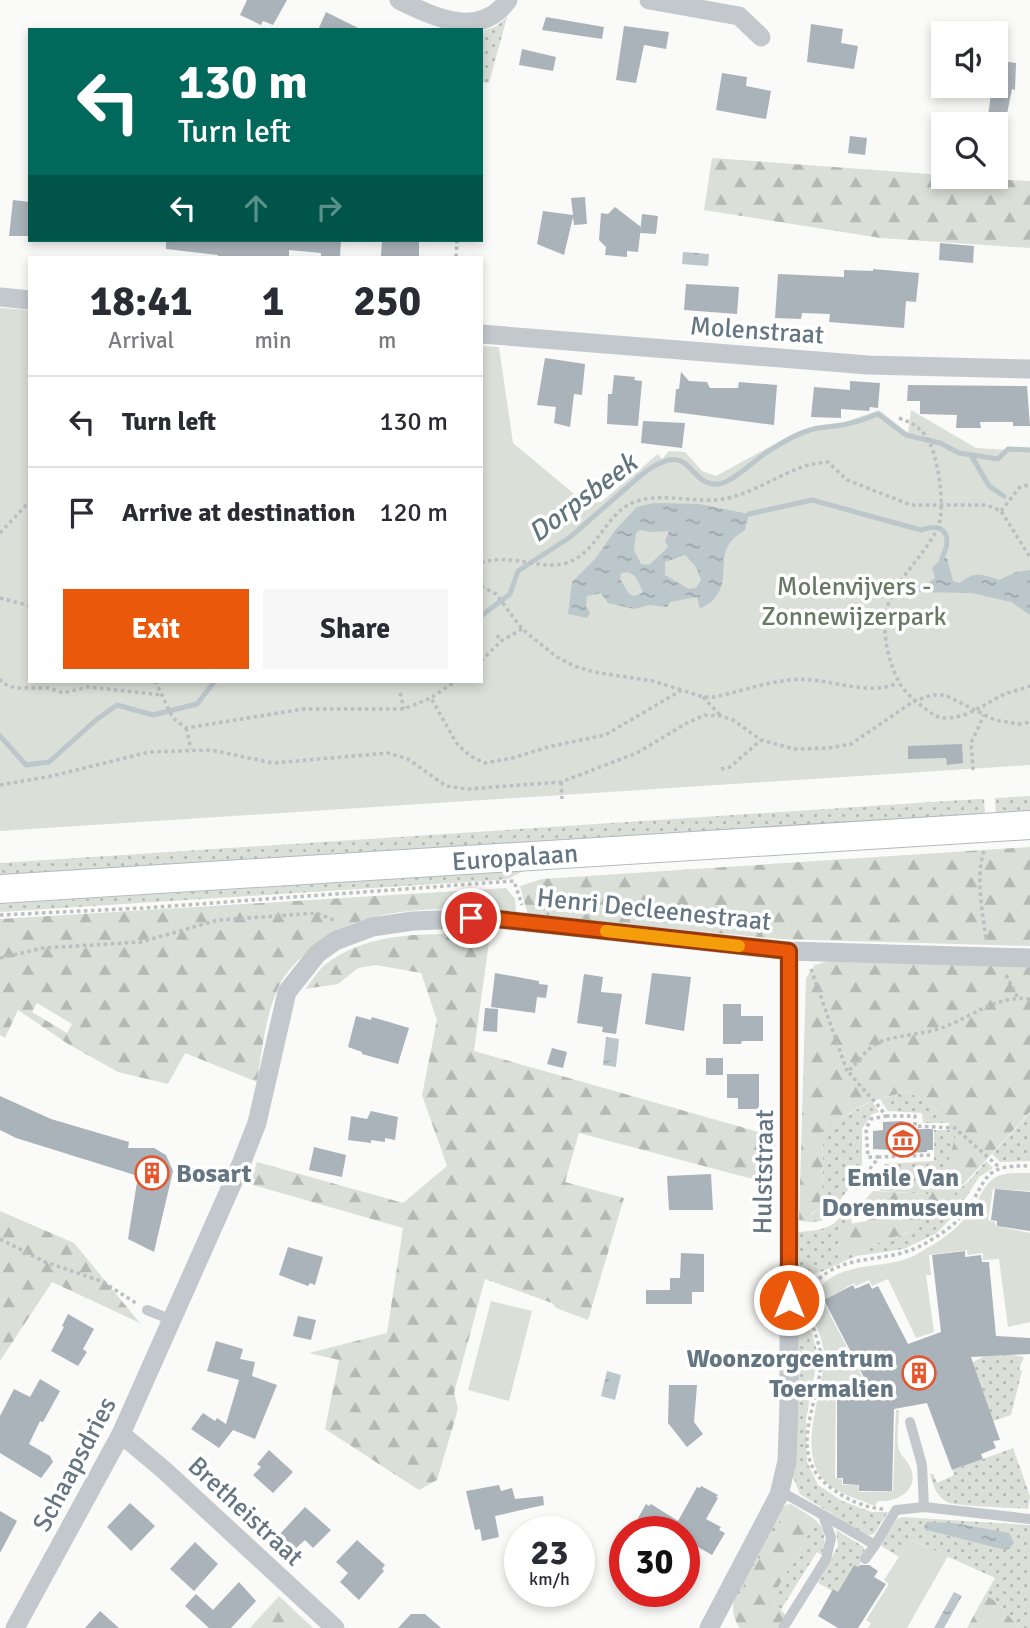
<!DOCTYPE html>
<style>
body{margin:0;font-family:Signika,sans-serif;background:#f7f7f7;color:#2b2b33;height:100vh;display:flex;flex-direction:column;font-size:26px;white-space:nowrap}
*{box-sizing:border-box;margin:0}
p{font-size:23px;color:#7c7c81}
.icon{flex:none;width:38px;height:38px;fill:none;stroke:currentColor;stroke-width:2;stroke-linecap:round;stroke-linejoin:round}
.map{position:relative;flex:1;overflow:hidden}
.drawer{position:absolute;left:28px;top:256px;width:455px;height:427px;display:flex;flex-direction:column;background:#fff;border-radius:0px;box-shadow:0 4px 10px #0003}
.drawer>*{flex:none}
.banner{position:absolute;left:28px;top:28px;width:455px;height:214px;border-radius:0px;box-shadow:0 4px 10px #0003;background:#00695c;color:#fff;overflow:hidden}
.controls{position:absolute;left:931px;top:21px;display:grid;gap:14px}
.controls a{display:grid;place-items:center;width:77px;height:77px;border-radius:0px;background:#fff;box-shadow:0 4px 10px #0003;font-size:35px}
.speed{position:absolute;left:504px;top:1516px;display:flex;gap:14px;font-size:35px;font-weight:700;text-align:center}
.speed>*{display:grid;place-content:center;width:91px;height:91px;border-radius:50%;background:#fff;box-shadow:0 4px 10px #0003;line-height:1}
.speed small{font-size:18px;font-weight:400}
.speed .limit{border:10px solid #d22;background:#fff;color:#111}
.pin{position:absolute;display:grid;place-items:center;width:60px;height:60px;color:#fff;margin:-30px;border:4px solid #fff;border-radius:50%;box-shadow:0 2px 7px #0007}
.me{position:absolute;width:77px;margin:-38px;rotate:0deg;stroke-linejoin:round;filter:drop-shadow(0 0 5px #0008)}
.turn{display:flex;align-items:center;gap:24px;height:147px;padding:0 35px;font-size:32px}
.turn .icon{width:91px;height:91px;stroke-width:2.5}
.turn b{display:block;font-size:49px;line-height:60px}
.lanes{display:flex;align-items:center;height:66px;padding:0 35px;background:#0003;justify-content:center;gap:35px;direction:ltr}
.lanes .off{opacity:.35}
.eta{display:flex;justify-content:space-evenly;align-items:center;height:119px;text-align:center}
.eta b{font-size:42px;font-weight:800;line-height:49px}
.action{display:flex;gap:14px;margin-top:auto;padding:14px 35px}
.action a{flex:1;height:80px;border-radius:0px;background:#ea580c;color:#fff;font-size:28px;font-weight:800;line-height:80px;text-align:center}
.action a+a{background:#f7f7f7;color:#2b2b33}
ul{padding:0;list-style:none}
li{display:flex;align-items:center;gap:21px;height:91px;padding:0 35px;border-top:2px solid #e1e1e2}
li div{flex:1}
li b{display:block;font-size:26px}
li em{font-style:normal}
.map>svg:first-child{display:block}
</style>
<div class="map">
<svg width="1030" height="1628" viewBox="0 0 1030 1628">
<defs>
<pattern id="grass-dots" width="8" height="8" patternUnits="userSpaceOnUse" patternTransform="scale(1.75)"><rect width="8" height="8" fill="#dadfd7"/><path d="M2 2h.1M6 6h.1" fill="none" stroke="#b4b9b4" stroke-width="1.8" stroke-linecap="round"/></pattern>
<pattern id="forest-firs" width="22" height="20" patternUnits="userSpaceOnUse" patternTransform="scale(1.75)"><rect width="22" height="20" fill="#dadfd7"/><path d="M5 1l3.5 6h-7zM16 11l3.5 6h-7z" fill="#b4b9b4"/></pattern>
<pattern id="water-ripples" width="26" height="14" patternUnits="userSpaceOnUse" patternTransform="scale(1.75)"><rect width="26" height="14" fill="#bbc7cb"/><path d="M2 4q2-2 4 0t4 0M15 11q2-2 4 0t4 0" fill="none" stroke="#9ca6aa"/></pattern>
</defs>
<rect width="100%" height="100%" fill="#fafaf8"/>
<g fill="url(#grass-dots)" fill-rule="evenodd">
<path d="M507,17L489,83L481,82V31L495,27Z"/>
<path d="M1030,796V812L996,815L995,798Z"/>
<path d="M978,799H984L985,815L0,878V863Z"/>
<path d="M523,871L508,879L497,880L0,912V904Z"/>
<path d="M907,1091L935,1108L949,1123H923L922,1113L888,1111L880,1099Z"/>
<path d="M872,1101L879,1112L872,1114L862,1129V1171L828,1216L821,1221L810,1222L811,1215L822,1206L823,1128Z"/>
<path d="M1030,1113V1161L1000,1162L992,1154Z"/>
<path d="M934,1130H949L957,1134L948,1164L928,1194L879,1191C888,1183 894,1174 884,1164L934,1161Z"/>
<path d="M986,1161L993,1168L979,1177L957,1212L937,1233L904,1249L856,1256L821,1272L811,1274L798,1267L797,1232C825,1230 836,1229 849,1203L852,1224H850L856,1255L872,1245L907,1233L969,1181Z"/>
<path d="M794,1289L806,1292V1311L818,1355L806,1419L807,1462L818,1485L842,1501L872,1512H888L874,1534L867,1536L800,1494L792,1474Z"/>
<path d="M1012,1355L1024,1357L1019,1369L1022,1371L1011,1415L993,1421L973,1362L985,1356Z"/>
<path d="M1013,1448L1030,1496L1028,1509C1012,1507 957,1507 947,1502C936,1496 933,1485 930,1474H933L937,1483L954,1475L953,1470Z"/>
<path d="M791,1504L738,1597L733,1594L778,1511L786,1505Z"/>
<path d="M807,1514C825,1525 827,1535 822,1555L817,1552L780,1611L775,1604L774,1594L812,1528Z"/>
<path d="M902,1517L1030,1525V1628H1019L997,1602L985,1595L995,1578L911,1540L899,1557L880,1545L897,1519ZM926,1530H983L1009,1533V1549H1001Z"/>
<path d="M836,1530L864,1547L865,1553L860,1559L862,1561L858,1567L854,1565L838,1592L834,1589L832,1591L818,1583L838,1546Z"/>
</g>
<g fill="url(#forest-firs)" fill-rule="evenodd">
<path d="M712,158L943,175V177L1030,181V248L881,238L704,210Z"/>
<path d="M1030,847V946L780,939L528,915L520,886L542,879Z"/>
<path d="M506,888L515,899L516,912C457,908 395,904 340,929C331,934 322,942 314,948C299,958 286,971 278,988C265,1018 262,1050 257,1082L185,1053L168,1084L118,1072L68,1044L18,1010L5,1038L0,1035V919ZM37,1003L72,1024L67,1033L32,1012Z"/>
<path d="M490,934L474,1051L776,1137L772,1184L579,1133L565,1182L624,1198L588,1320L556,1308L552,1303L485,1279L454,1393L458,1409L437,1480L419,1490L325,1429L339,1360L309,1353L387,1333L403,1228L250,1184L257,1162L403,1203L447,1166L422,1095L437,1020L421,973L376,965L358,968L338,984L305,989C312,981 318,970 326,964C374,928 434,935 490,934Z"/>
<path d="M835,959L1030,966V1112L939,1211L906,1233L872,1245L856,1256L840,1251L838,1240L850,1224L867,1221L864,1201L873,1191L928,1194L948,1164L956,1134L949,1130V1123L935,1108L907,1091L869,1102L823,1128L822,1206L811,1214L810,1222L799,1221L806,978L815,965Z"/>
<path d="M0,1211L74,1243L140,1323L52,1282L0,1361Z"/>
<path d="M791,1504L807,1514L812,1528L774,1594L775,1604L786,1615L778,1628H740C732,1617 732,1609 735,1596H738Z"/>
<path d="M985,1595L997,1602L1019,1628H967Z"/>
<path d="M279,1596L313,1628H250Z"/>
</g>
<g fill="#dadfd7">
<path d="M0,308L30,310V681H481V346L499,347L513,443L585,503L601,502L658,454L662,459L669,451L685,452L702,471L716,476L793,434L831,427L879,410L908,433L911,410L976,448L1009,450L1030,449V765L0,831Z"/>
<path d="M1030,1173V1191L993,1189L988,1220L995,1222L996,1226L1030,1233V1322L1008,1327L999,1259L983,1260V1253L968,1255L967,1250L929,1255L931,1275H926L934,1332L916,1338L888,1279L872,1286L869,1280L856,1286L854,1283L823,1301L866,1384L865,1392H836L835,1478L842,1479V1485H858L859,1492L893,1491L896,1410H899C899,1422 896,1439 899,1450C901,1456 909,1462 911,1469C919,1490 897,1503 878,1501L875,1506C858,1499 835,1493 823,1479C796,1449 825,1390 824,1355C824,1332 802,1311 818,1290C838,1262 878,1269 906,1259C914,1257 922,1251 929,1247C947,1237 961,1225 973,1208C979,1199 984,1185 994,1178C1005,1172 1018,1173 1030,1173Z"/>
<path d="M491,1301L532,1311L509,1401L468,1390Z"/>
<path d="M910,1540L948,1556L907,1628H868L871,1623L866,1620L889,1584L884,1580Z"/>
</g>
<g fill="url(#water-ripples)" fill-rule="evenodd">
<path d="M683,252L709,254L708,266L682,264Z"/>
<path d="M654,503L699,504L749,514L745,530C709,551 735,575 714,599C711,603 704,606 700,609L697,597L670,602L667,607L649,605L634,609L608,603L601,593L587,596L586,606L590,613L587,618L568,614L572,582L595,559L617,528L637,507ZM640,530L651,532L669,531L665,541L668,547L649,565L641,564L634,550L636,533ZM685,555L696,567L701,580L696,588L689,589L665,575V562ZM628,572L635,576L643,592L635,596L629,594L620,579L621,573Z"/>
<path d="M942,558H947L953,581L960,583C973,571 983,574 999,580L1016,572L1030,570V615L1011,602L972,593L917,592L935,578L932,568Z"/>
<path d="M606,1037L619,1039L616,1067L603,1065Z"/>
<path d="M607,1371L621,1375L615,1400L601,1396Z"/>
<path d="M927,1522L953,1523L1009,1533L1014,1543L1009,1549H1001L926,1530L924,1526Z"/>
<path d="M954,1592L962,1596L944,1628H934Z"/>
</g>
<g fill="none" stroke-linecap="round" stroke-linejoin="round">
<g stroke="#bbc7cb" stroke-width="5">
<path d="M971,455L989,486L1004,496"/>
<path d="M749,514L812,500L921,530C947,521 952,538 942,558"/>
<path d="M481,616L510,594L518,571L569,538L640,476C694,434 685,486 718,484C733,483 757,457 772,449C783,442 797,434 810,430C822,426 835,427 847,424C857,422 868,418 878,414L906,435L940,443L959,453L998,459L1008,449L1030,450"/>
<path d="M0,736L26,765L49,762L96,720L117,705L153,715L197,704L215,681"/>
</g>
</g>
<g fill="#aab3b9">
<path d="M247,0H287L273,25L263,21L261,25L240,15Z"/>
<path d="M326,12L362,30H318Z"/>
<path d="M546,17L604,27L602,39L542,30Z"/>
<path d="M811,24L843,29L841,43L858,46L854,69L807,62Z"/>
<path d="M624,26L669,32L666,49L644,45L636,83L616,80Z"/>
<path d="M522,49L556,57L553,71L519,65Z"/>
<path d="M996,60L1016,63L1015,90L1012,89L1005,124H987L992,86H996Z"/>
<path d="M722,73L747,77L746,86L771,91L766,119L716,110Z"/>
<path d="M850,136L867,138L865,155L848,153Z"/>
<path d="M585,197L587,224L574,225L573,217L564,255L537,244L543,211L573,215L571,198Z"/>
<path d="M13,200L30,202V236H9Z"/>
<path d="M615,207L641,227L638,252L627,251V257L605,255L606,247L599,240L601,213L608,214Z"/>
<path d="M642,214L658,216L656,234L640,233Z"/>
<path d="M166,240H341L340,257H321V253L289,250V257H217L218,255L166,249Z"/>
<path d="M382,240H419V257L381,256Z"/>
<path d="M940,243L974,246L973,263L939,260Z"/>
<path d="M873,269L919,273L916,302L906,301L904,328L829,322L830,314L802,313L801,319L775,318L778,274L844,277V270L873,271Z"/>
<path d="M686,284L739,287L737,314L684,310Z"/>
<path d="M545,358L585,364L582,395L574,394L570,427L554,423L556,407L537,405Z"/>
<path d="M681,372L689,381L707,382L710,388H738L739,382L777,385L774,425L674,412L676,389H679Z"/>
<path d="M614,375L635,377L634,380L642,381L638,426L607,424L608,394H612Z"/>
<path d="M850,381L880,383L878,408L870,407L869,411L841,409V418L811,417L814,387L850,390Z"/>
<path d="M908,385L1027,386L1030,426H1013V422H980L981,428H956L957,415L920,414V401H907Z"/>
<path d="M643,421L685,423L682,448L641,443Z"/>
<path d="M962,744L963,763L947,765L946,758L908,759V746Z"/>
<path d="M495,973L539,981V984L548,985L546,998L537,997L535,1013L491,1007Z"/>
<path d="M652,973L691,977L684,1031L645,1024Z"/>
<path d="M584,974L603,977L601,992L622,994L616,1034L602,1032L603,1027L577,1023Z"/>
<path d="M723,1004H741V1016H763V1041H742L741,1044H723Z"/>
<path d="M485,1008L498,1009L497,1032L483,1031Z"/>
<path d="M356,1016L371,1020L372,1017L409,1028L398,1064L362,1054V1052L348,1047Z"/>
<path d="M552,1048L567,1052L563,1068L547,1064Z"/>
<rect x="706" y="1058" width="17" height="17"/>
<path d="M727,1074H759V1109H738V1098H727Z"/>
<path d="M0,1096L51,1119L129,1142L128,1148H154L166,1155L173,1171L154,1252L128,1239L138,1176L16,1138L0,1130Z"/>
<path d="M371,1111L398,1117L395,1140L385,1138V1142L371,1140V1143L348,1140L351,1116L367,1119Z"/>
<path d="M902,1121L911,1123V1129H933V1150H927V1152L907,1153V1151L873,1149V1131L883,1130V1122Z"/>
<path d="M314,1147L346,1155L342,1177L309,1170Z"/>
<path d="M711,1174L713,1210H669L667,1176Z"/>
<path d="M995,1189L1030,1192V1231L997,1226V1221L991,1220Z"/>
<path d="M288,1247L323,1257L315,1285L310,1283L308,1286L279,1275Z"/>
<path d="M965,1251V1257L981,1255L982,1262H989L996,1336L1030,1338V1354L971,1357L1000,1440L993,1441L996,1448L981,1454L983,1459L952,1470L927,1403L894,1409L892,1491H859V1485L843,1484V1478H837V1393H872L824,1300L853,1285L855,1289L869,1283L872,1289L878,1286L908,1344L941,1332L932,1255Z"/>
<path d="M681,1253L704,1254V1292H692V1304H646V1290H670V1278H680Z"/>
<path d="M68,1314L94,1329L83,1349L87,1352L78,1366L51,1351L64,1327L62,1326Z"/>
<path d="M298,1316L316,1320L311,1340L293,1336Z"/>
<path d="M216,1341L243,1349L240,1359L255,1362L252,1376L277,1385L255,1439L233,1430L219,1448L191,1429L203,1413L215,1421L217,1418L226,1424L239,1380L207,1371Z"/>
<path d="M40,1379L60,1391L43,1422L40,1421L29,1444L50,1456L53,1462L41,1478L0,1453V1416L14,1389L30,1397Z"/>
<path d="M669,1385H697L694,1422L703,1434L687,1447L668,1423Z"/>
<path d="M269,1450L293,1472L273,1493L253,1475L261,1467L257,1464Z"/>
<path d="M499,1485L501,1491L512,1488L515,1499L543,1496L544,1505L495,1516L499,1537L482,1541L480,1529L475,1530L466,1491Z"/>
<path d="M701,1486L718,1495L716,1497L718,1498L706,1519L721,1527L719,1530L725,1533L712,1555L684,1539V1531H635L641,1520L638,1518L646,1504L649,1506L651,1504L678,1521L697,1487L700,1488Z"/>
<path d="M130,1503L155,1526L131,1551L107,1527Z"/>
<path d="M305,1507L331,1530L313,1548L305,1540L295,1549L279,1535Z"/>
<path d="M0,1511L17,1521L0,1553Z"/>
<path d="M357,1540L385,1565L382,1569L384,1571L359,1600L340,1582L348,1573L336,1562Z"/>
<path d="M195,1542L218,1564L194,1591L170,1569Z"/>
<path d="M854,1565L858,1567L860,1565H869L878,1571L874,1577L886,1584L858,1628H838L818,1616L833,1589L838,1592Z"/>
<path d="M239,1582L256,1601L231,1628H209L185,1606L196,1594L213,1610Z"/>
<path d="M100,1611L119,1628H85Z"/>
<path d="M411,1614H425L441,1628H398Z"/>
</g>
<g fill="none" stroke-linecap="round" stroke-linejoin="round">
<defs>
<path id="secondary" d="M0,889L1030,825"/>
</defs>
<use href="#secondary" stroke="#b3babf" stroke-width="30"/>
<g stroke="#bbbfc2" stroke-width="3.5" stroke-dasharray="3.5 3.5" stroke-linecap="butt">
<path d="M456,257L457,240"/>
<path d="M899,418C910,422 917,425 925,435C938,450 946,509 938,527C925,556 896,578 887,608C881,628 888,661 898,680C903,691 914,700 923,707C931,713 936,718 946,718C968,718 986,703 1005,694C1013,691 1022,689 1030,686"/>
<path d="M1001,511L1019,488L1030,484"/>
<path d="M0,533L30,501"/>
<path d="M481,563C514,552 537,571 566,563C598,554 605,511 637,501C666,492 699,505 728,498C754,492 777,476 802,467C810,464 819,463 828,462L847,480L911,505H987L1001,511L1030,557"/>
<path d="M481,586L496,594L522,629L557,657L574,666L594,672L653,681L682,690"/>
<path d="M0,598L30,606"/>
<path d="M497,635L501,641"/>
<path d="M481,661L501,641L522,629"/>
<path d="M0,679L2,683L15,688H49L63,693L88,687L162,695"/>
<path d="M155,681L173,718L186,728L303,709H404L431,698L457,744L470,756L485,763L512,758L552,746L605,735L682,690L703,697H714C738,692 764,683 789,680C825,675 865,698 898,683"/>
<path d="M400,693L404,709"/>
<path d="M432,697L456,681"/>
<path d="M703,697L721,716"/>
<path d="M186,728L191,749"/>
<path d="M721,769L730,767L761,740"/>
<path d="M973,770L971,743L984,715"/>
<path d="M561,782L562,799"/>
<path d="M0,785L52,776L149,752L211,750L273,763L388,753L408,759L446,786L467,789L561,782L637,753L685,724L705,715L721,716L733,720L761,740L794,749L829,748L851,744L914,701L932,695H945L995,720L1019,724L1030,722"/>
<path d="M984,851C975,878 983,913 986,940"/>
<path d="M0,915L143,908L514,881L522,905"/>
<path d="M0,958L43,948L141,942L218,920L316,913L336,921"/>
<path d="M811,969L847,1071"/>
<path d="M1006,975L1018,998"/>
<path d="M886,1116H915V1126L955,1128L1000,1168"/>
<path d="M879,1157H868L866,1129L871,1119L886,1116C874,1099 860,1087 848,1071C859,1062 866,1048 880,1042C900,1034 924,1035 944,1027C973,1016 997,995 1030,999"/>
<path d="M861,1180L879,1157L930,1155"/>
<path d="M0,1239L45,1262L101,1281L136,1303"/>
<path d="M883,1509C865,1508 848,1500 834,1490C782,1455 821,1405 821,1358C820,1335 797,1303 816,1282C841,1255 880,1262 911,1250C920,1247 931,1240 939,1235C947,1230 957,1222 963,1214C989,1183 978,1164 1030,1166"/>
</g>
<g stroke="#c3c8cc" stroke-width="10">
<path d="M147,1310L172,1320"/>
<path d="M910,1422L922,1465L924,1507"/>
<path d="M780,1491L823,1515L831,1538L826,1559L783,1628"/>
<path d="M823,1515L875,1545L896,1510L924,1507L1030,1519"/>
<path d="M865,1559L875,1545"/>
</g>
<g stroke="#c3c8cc" stroke-width="19">
<path d="M399,0C434,17 480,40 508,0"/>
<path d="M649,0L739,16L761,37"/>
<path d="M0,297L30,300"/>
<path d="M481,334L868,365L1030,369"/>
<path d="M121,1434L164,1470L335,1628"/>
<path d="M15,1628L121,1434L241,1164L257,1123L287,992L317,954L335,941L372,927L413,921L488,918L789,951L1030,958"/>
<path d="M709,1628L779,1495L787,1461L789,1403V951"/>
</g>
<use href="#secondary" stroke="#fff" stroke-width="28"/>
</g>
<g fill="none" stroke-linecap="round" stroke-linejoin="round">
<defs>
<path id="route" d="M471,918H488L789,951V1300"/>
</defs>
<use href="#route" stroke="#983908" stroke-width="18"/>
<use href="#route" stroke="#ea580c" stroke-width="12"/>
<path stroke="#f59e0b" stroke-width="12" d="M606,931L739,946"/>
</g>
<defs>
<symbol id="museum-ring" viewBox="-11 -11 22 22"><circle r="9.5" fill="#fff" stroke="#e4572e" stroke-width="1.5"/><path d="M0-6L6-3V-2H-6V-3ZM-5-1h2V3h-2ZM-1-1h2V3h-2ZM3-1h2V3H3ZM-6 4H6V6H-6Z" fill="#e4572e"/></symbol>
<symbol id="building-ring" viewBox="-11 -11 22 22"><circle r="9.5" fill="#fff" stroke="#e4572e" stroke-width="1.5"/><path d="M-4-6H4V6H1V3H-1V6H-4ZM-2.5-4.3h1.7v1.8h-1.7ZM.8-4.3h1.7v1.8H.8ZM-2.5-1h1.7V.8h-1.7ZM.8-1h1.7V.8H.8Z" fill="#e4572e"/></symbol>
</defs>
<g fill-rule="evenodd">
<use href="#museum-ring" x="884" y="1121" width="38" height="38"/>
<use href="#building-ring" x="133" y="1154" width="38" height="38"/>
<use href="#building-ring" x="900" y="1354" width="38" height="38"/>
</g>
<g text-anchor="middle" stroke-width="7" stroke-linejoin="round" paint-order="stroke">
<g font-size="26" fill="#657683" stroke="#fff">
<text transform="translate(757 330) rotate(4)" y="9">Molenstraat</text>
<text transform="translate(515 857) rotate(-4)" y="9">Europalaan</text>
<text transform="translate(654 909) rotate(6)" y="9">Henri Decleenestraat</text>
<text transform="translate(763 1172) rotate(-89)" y="9">Hulststraat</text>
<text transform="translate(74 1464) rotate(-62)" y="9">Schaapsdries</text>
<text transform="translate(246 1511) rotate(43)" y="9">Bretheistraat</text>
</g>
<g font-size="26" fill="#687a64" stroke="#fff">
<text x="854" y="595">Molenvijvers -<tspan x="854" dy="30">Zonnewijzerpark</tspan></text>
</g>
<g font-size="26" font-weight="bold" fill="#657683" stroke="#fff" text-anchor="start">
<text x="176" y="1182">Bosart</text>
<text x="903" y="1186" text-anchor="middle">Emile Van<tspan x="903" dy="30">Dorenmuseum</tspan></text>
<text x="894" y="1367" text-anchor="end">Woonzorgcentrum<tspan x="894" dy="30">Toermalien</tspan></text>
</g>
<g font-size="28" font-style="italic" fill="#60757c" stroke="#fff">
<text transform="translate(582 497) rotate(-37)" y="10">Dorpsbeek</text>
</g>
</g>
</svg>
<div class="controls">
<a><svg class="icon" aria-label="sound" viewBox="0 0 24 24"><path d="M4 9h4l5-4v14l-5-4H4zM17 9q2 3 0 6"/></svg></a>
<a><svg class="icon" aria-label="search" viewBox="0 0 24 24"><circle cx="10" cy="10" r="6"/><path d="M15 15l6 6"/></svg></a>
</div>
<div class="speed"><div>23<small>km/h</small></div><div class="limit">30</div></div>
<div class="pin" style="left:471px;top:918px;background:#d93025"><svg class="icon" aria-label="arrive" viewBox="0 0 24 24"><path d="M6 21V4h12l-3 4 3 4H6"/></svg></div>
<svg class="me" style="left:789px;top:1300px" viewBox="-20 -20 40 40"><circle r="17" fill="#ea580c" stroke="#fff" stroke-width="3"/><path d="M0-11L8 9 0 5-8 9z" fill="#fff"/></svg>
<div class="banner">
<div class="turn"><svg class="icon" aria-label="left" viewBox="0 0 24 24"><path d="M17 20v-9H6M10 6l-5 5 5 5"/></svg><div><b>130 m</b>Turn left</div></div>
<div class="lanes"><svg class="icon" aria-label="left" viewBox="0 0 24 24"><path d="M17 20v-9H6M10 6l-5 5 5 5"/></svg><svg class="icon off" aria-label="ahead" viewBox="0 0 24 24"><path d="M12 20V5M6 11l6-6 6 6"/></svg><svg class="icon off" aria-label="right" viewBox="0 0 24 24"><path d="M7 20v-9h11M14 6l5 5-5 5"/></svg></div>
</div>
<section class="drawer">
<div class="eta">
<div><b>18:41</b><p>Arrival</p></div>
<div><b>1</b><p>min</p></div>
<div><b>250</b><p>m</p></div>
</div>
<ul>
<li><svg class="icon" aria-label="left" viewBox="0 0 24 24"><path d="M17 20v-9H6M10 6l-5 5 5 5"/></svg><div><b>Turn left</b></div><em>130 m</em></li>
<li><svg class="icon" aria-label="arrive" viewBox="0 0 24 24"><path d="M6 21V4h12l-3 4 3 4H6"/></svg><div><b>Arrive at destination</b></div><em>120 m</em></li>
</ul>
<div class="action"><a>Exit</a><a>Share</a></div>
</section>
</div>
